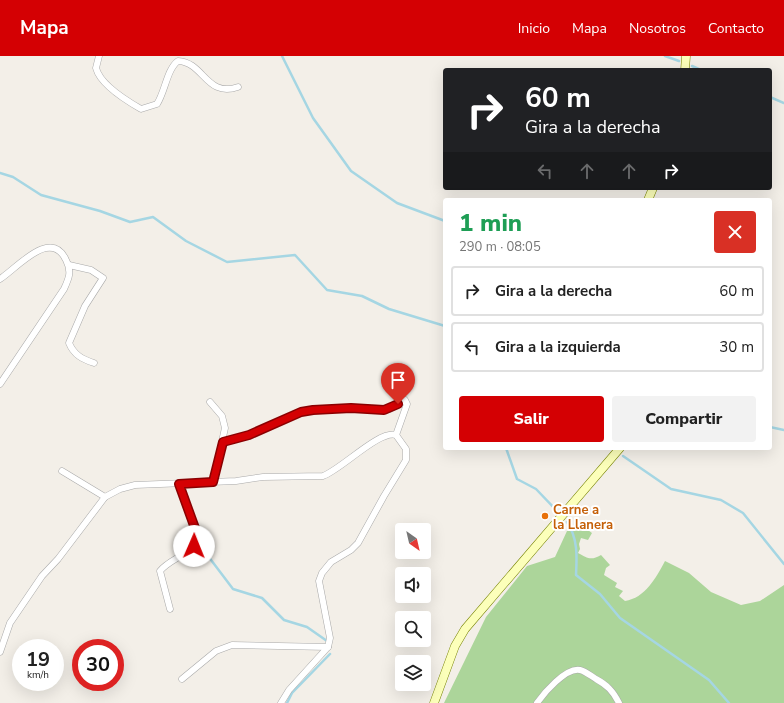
<!DOCTYPE html>
<html lang="es">
<meta charset="utf-8">
<style>
body{margin:0;font-family:"Nunito Sans",sans-serif;background:#f2f2f2;color:#222;height:100vh;display:flex;flex-direction:column;font-size:15px;white-space:nowrap}
*{box-sizing:border-box;margin:0}
p{font-size:13px;color:#767676}
.icon{flex:none;width:22px;height:22px;fill:none;stroke:currentColor;stroke-width:2;stroke-linecap:round;stroke-linejoin:round}
.map{position:relative;flex:1;overflow:hidden}
.drawer{position:absolute;left:443px;top:142px;width:329px;height:252px;display:flex;flex-direction:column;background:#fff;border-radius:4px;box-shadow:0 4px 16px #0002}
.drawer>*{flex:none}
.guide{position:absolute;left:443px;top:12px;width:329px;height:122px;border-radius:4px;box-shadow:0 4px 16px #0002;background:#202124;color:#fff;overflow:hidden}
.needle{width:26px;rotate:146deg}
.buttons{position:absolute;left:395px;top:467px;display:grid;gap:8px}
.buttons a{display:grid;place-items:center;width:36px;height:36px;border-radius:4px;background:#fff;box-shadow:0 4px 16px #0002;font-size:20px}
.speed{position:absolute;left:12px;top:583px;display:flex;gap:8px;font-size:20px;font-weight:700;text-align:center}
.speed>*{display:grid;place-content:center;width:52px;height:52px;border-radius:50%;background:#fff;box-shadow:0 4px 16px #0002;line-height:1}
.speed small{font-size:10px;font-weight:400}
.speed .limit{border:6px solid #d22;background:#fff;color:#111}
.pin{position:absolute;display:grid;place-items:center;width:34px;height:34px;color:#fff;margin:-41px -17px;border-radius:50% 50% 50% 0;rotate:-45deg;box-shadow:0 0 4px #0007}
.pin .icon{rotate:45deg}
.me{position:absolute;width:44px;margin:-22px;rotate:1deg;stroke-linejoin:round;filter:drop-shadow(0 0 3px #0008)}
.turn{display:flex;align-items:center;gap:14px;height:84px;padding:0 16px;font-size:18px}
.turn .icon{width:52px;height:52px;stroke-width:2.5}
.turn b{display:block;font-size:28px;line-height:34px}
.lanes{display:flex;align-items:center;height:38px;padding:0 16px;background:#0003;justify-content:center;gap:20px;direction:ltr}
.lanes .off{opacity:.35}
.round{display:grid;place-items:center;flex:none;width:42px;height:42px;border-radius:4px;background:#f2f2f2}
.head{display:flex;align-items:center;justify-content:space-between;height:68px;padding:0 16px}
h1{font-size:24px;font-weight:800;line-height:30px;color:#1e9e55}
.primary-button{display:flex;gap:8px;margin-top:auto;padding:8px 16px}
.primary-button a{flex:1;height:46px;border-radius:4px;background:#d40003;color:#fff;font-size:16px;font-weight:800;line-height:46px;text-align:center}
.primary-button a+a{background:#f2f2f2;color:#222}
ul{padding:0;list-style:none}
li{display:flex;align-items:center;gap:12px;height:50px;margin:0 8px 6px;padding:0 8px;border:2px solid #e0e0e0;border-radius:4px}
li div{flex:1}
li b{display:block;font-size:15px}
li em{font-style:normal}
header{display:flex;align-items:center;gap:24px;box-sizing:border-box;height:56px;padding:0 20px;background:#d40003;color:#fff}
header strong{font-size:19px}
nav{display:flex;gap:22px;margin-inline-start:auto;font-size:14px}
.map>svg:first-child{display:block}
</style>
<header>
<strong>Mapa</strong>
<nav><a>Inicio</a><a>Mapa</a><a>Nosotros</a><a>Contacto</a></nav>
</header>
<div class="map">
<svg width="784" height="647" viewBox="0 0 784 647">
<rect width="100%" height="100%" fill="#f3efe8"/>
<path fill="#acd59a" d="M585,472L592,477L588,484L581,482L579,488L580,493L578,497C587,502 591,505 601,499L610,509L606,512L604,519L617,527L615,531L623,535L619,540L625,545C645,542 656,522 665,505L689,517L711,536L741,549L760,545L784,529V647H444L486,561L527,510L555,501L567,475Z"/>
<g fill="none" stroke-linecap="round" stroke-linejoin="round">
<g stroke="#a5d6e3" stroke-width="2.5">
<path d="M282,0L313,62L351,115L397,147L445,165"/>
<path d="M665,0L679,5"/>
<path d="M692,10L701,14"/>
<path d="M770,41L784,47"/>
<path d="M0,117L13,121L41,139L100,155L130,166L153,161L186,185L227,206L295,199L327,234L362,240L389,253L445,270"/>
<path d="M770,371L784,374"/>
<path d="M506,392L517,423L536,433L558,456"/>
<path d="M623,400L671,433L721,444L743,457L784,508"/>
<path d="M567,466C578,482 577,501 576,519L600,538L620,562L709,624L729,647"/>
<path d="M198,480L202,486L205,496L233,533L262,542L284,564L307,571L327,585"/>
<path d="M287,647L292,637L330,598"/>
</g>
<defs>
<g id="street">
<path d="M99,0L96,12C100,28 127,45 141,53L157,48C165,36 167,13 178,5C204,6 206,42 238,31"/>
<path d="M69,209L91,214L103,222L85,250L69,287C74,299 82,303 94,307"/>
<path d="M0,223C16,213 51,171 66,204C72,216 69,222 64,233L0,328"/>
<path d="M210,346L222,360L225,372L213,426"/>
<path d="M223,386L249,379L301,356L313,354L351,352L384,353H390L405,344L407,348L396,379"/>
<path d="M62,415L105,441"/>
<path d="M170,553L160,515C172,500 197,499 196,475L179,428"/>
<path d="M0,596L10,567L42,520L58,503L105,441L120,433L135,429L236,425L263,421L323,420C342,413 379,374 396,379L406,393V404L384,440L358,487L351,494L331,506L322,517L319,525L330,582L328,591L289,634L281,647"/>
<path d="M182,623L216,595L232,589L328,591"/>
<path d="M537,647C544,637 566,611 580,614C585,615 591,620 596,623C607,629 613,635 619,647"/>
</g>
<g id="secondary">
<path d="M685,14L686,0"/>
<path d="M648,144L653,132"/>
<path d="M434,647L455,590L465,573L620,392"/>
</g>
</defs>
<use href="#street" stroke="#a9a9a9" stroke-width="7"/>
<use href="#secondary" stroke="#758200" stroke-width="9"/>
<use href="#street" stroke="#fff" stroke-width="6"/>
<use href="#secondary" stroke="#fcffba" stroke-width="8"/>
</g>
<g fill="none" stroke-linecap="round" stroke-linejoin="round">
<defs>
<path id="route" d="M194,490L196,483V475L179,428L213,426L223,386L249,379L301,356L313,354L351,352L384,354L398,348"/>
</defs>
<use href="#route" stroke="#8a0002" stroke-width="10"/>
<use href="#route" stroke="#d40003" stroke-width="7"/>
</g>
<circle fill="#e8710a" stroke="#fff" stroke-width="1.5" cx="545" cy="460" r="4"/>
<g text-anchor="middle" stroke-width="4" stroke-linejoin="round" paint-order="stroke">
<g font-size="13" font-weight="bold" fill="#c56008" stroke="#fff" text-anchor="start">
<text x="553" y="458">Carne a<tspan x="553" dy="15">la Llanera</tspan></text>
</g>
</g>
</svg>
<div class="buttons">
<a><svg class="needle" viewBox="-14 -14 28 28"><path d="M0-13l5 13h-10z" fill="#e53935"/><path d="M0 13l5-13h-10z" fill="#767676"/></svg></a>
<a><svg class="icon" aria-label="sound" viewBox="0 0 24 24"><path d="M4 9h4l5-4v14l-5-4H4zM17 9q2 3 0 6"/></svg></a>
<a><svg class="icon" aria-label="search" viewBox="0 0 24 24"><circle cx="10" cy="10" r="6"/><path d="M15 15l6 6"/></svg></a>
<a><svg class="icon" aria-label="layers" viewBox="0 0 24 24"><path d="M12 4l9 5-9 5-9-5zM3 14l9 5 9-5"/></svg></a>
</div>
<div class="speed"><div>19<small>km/h</small></div><div class="limit">30</div></div>
<div class="pin" style="left:398px;top:348px;background:#d93025"><svg class="icon" aria-label="arrive" viewBox="0 0 24 24"><path d="M6 21V4h12l-3 4 3 4H6"/></svg></div>
<svg class="me" style="left:194px;top:490px" viewBox="-20 -20 40 40"><circle r="19" fill="#fff"/><path d="M0-13L10 11 0 6-10 11z" fill="#d40003"/></svg>
<div class="guide">
<div class="turn"><svg class="icon" aria-label="right" viewBox="0 0 24 24"><path d="M7 20v-9h11M14 6l5 5-5 5"/></svg><div><b>60 m</b>Gira a la derecha</div></div>
<div class="lanes"><svg class="icon off" aria-label="left" viewBox="0 0 24 24"><path d="M17 20v-9H6M10 6l-5 5 5 5"/></svg><svg class="icon off" aria-label="ahead" viewBox="0 0 24 24"><path d="M12 20V5M6 11l6-6 6 6"/></svg><svg class="icon off" aria-label="ahead" viewBox="0 0 24 24"><path d="M12 20V5M6 11l6-6 6 6"/></svg><svg class="icon" aria-label="right" viewBox="0 0 24 24"><path d="M7 20v-9h11M14 6l5 5-5 5"/></svg></div>
</div>
<section class="drawer">
<div class="head"><div><h1>1 min</h1><p>290 m · 08:05</p></div><a class="round" style="background:#d93025;color:#fff"><svg class="icon" aria-label="close" viewBox="0 0 24 24"><path d="M6 6l12 12M18 6L6 18"/></svg></a></div>
<ul>
<li><svg class="icon" aria-label="right" viewBox="0 0 24 24"><path d="M7 20v-9h11M14 6l5 5-5 5"/></svg><div><b>Gira a la derecha</b></div><em>60 m</em></li>
<li><svg class="icon" aria-label="left" viewBox="0 0 24 24"><path d="M17 20v-9H6M10 6l-5 5 5 5"/></svg><div><b>Gira a la izquierda</b></div><em>30 m</em></li>
</ul>
<div class="primary-button"><a>Salir</a><a>Compartir</a></div>
</section>
</div>
